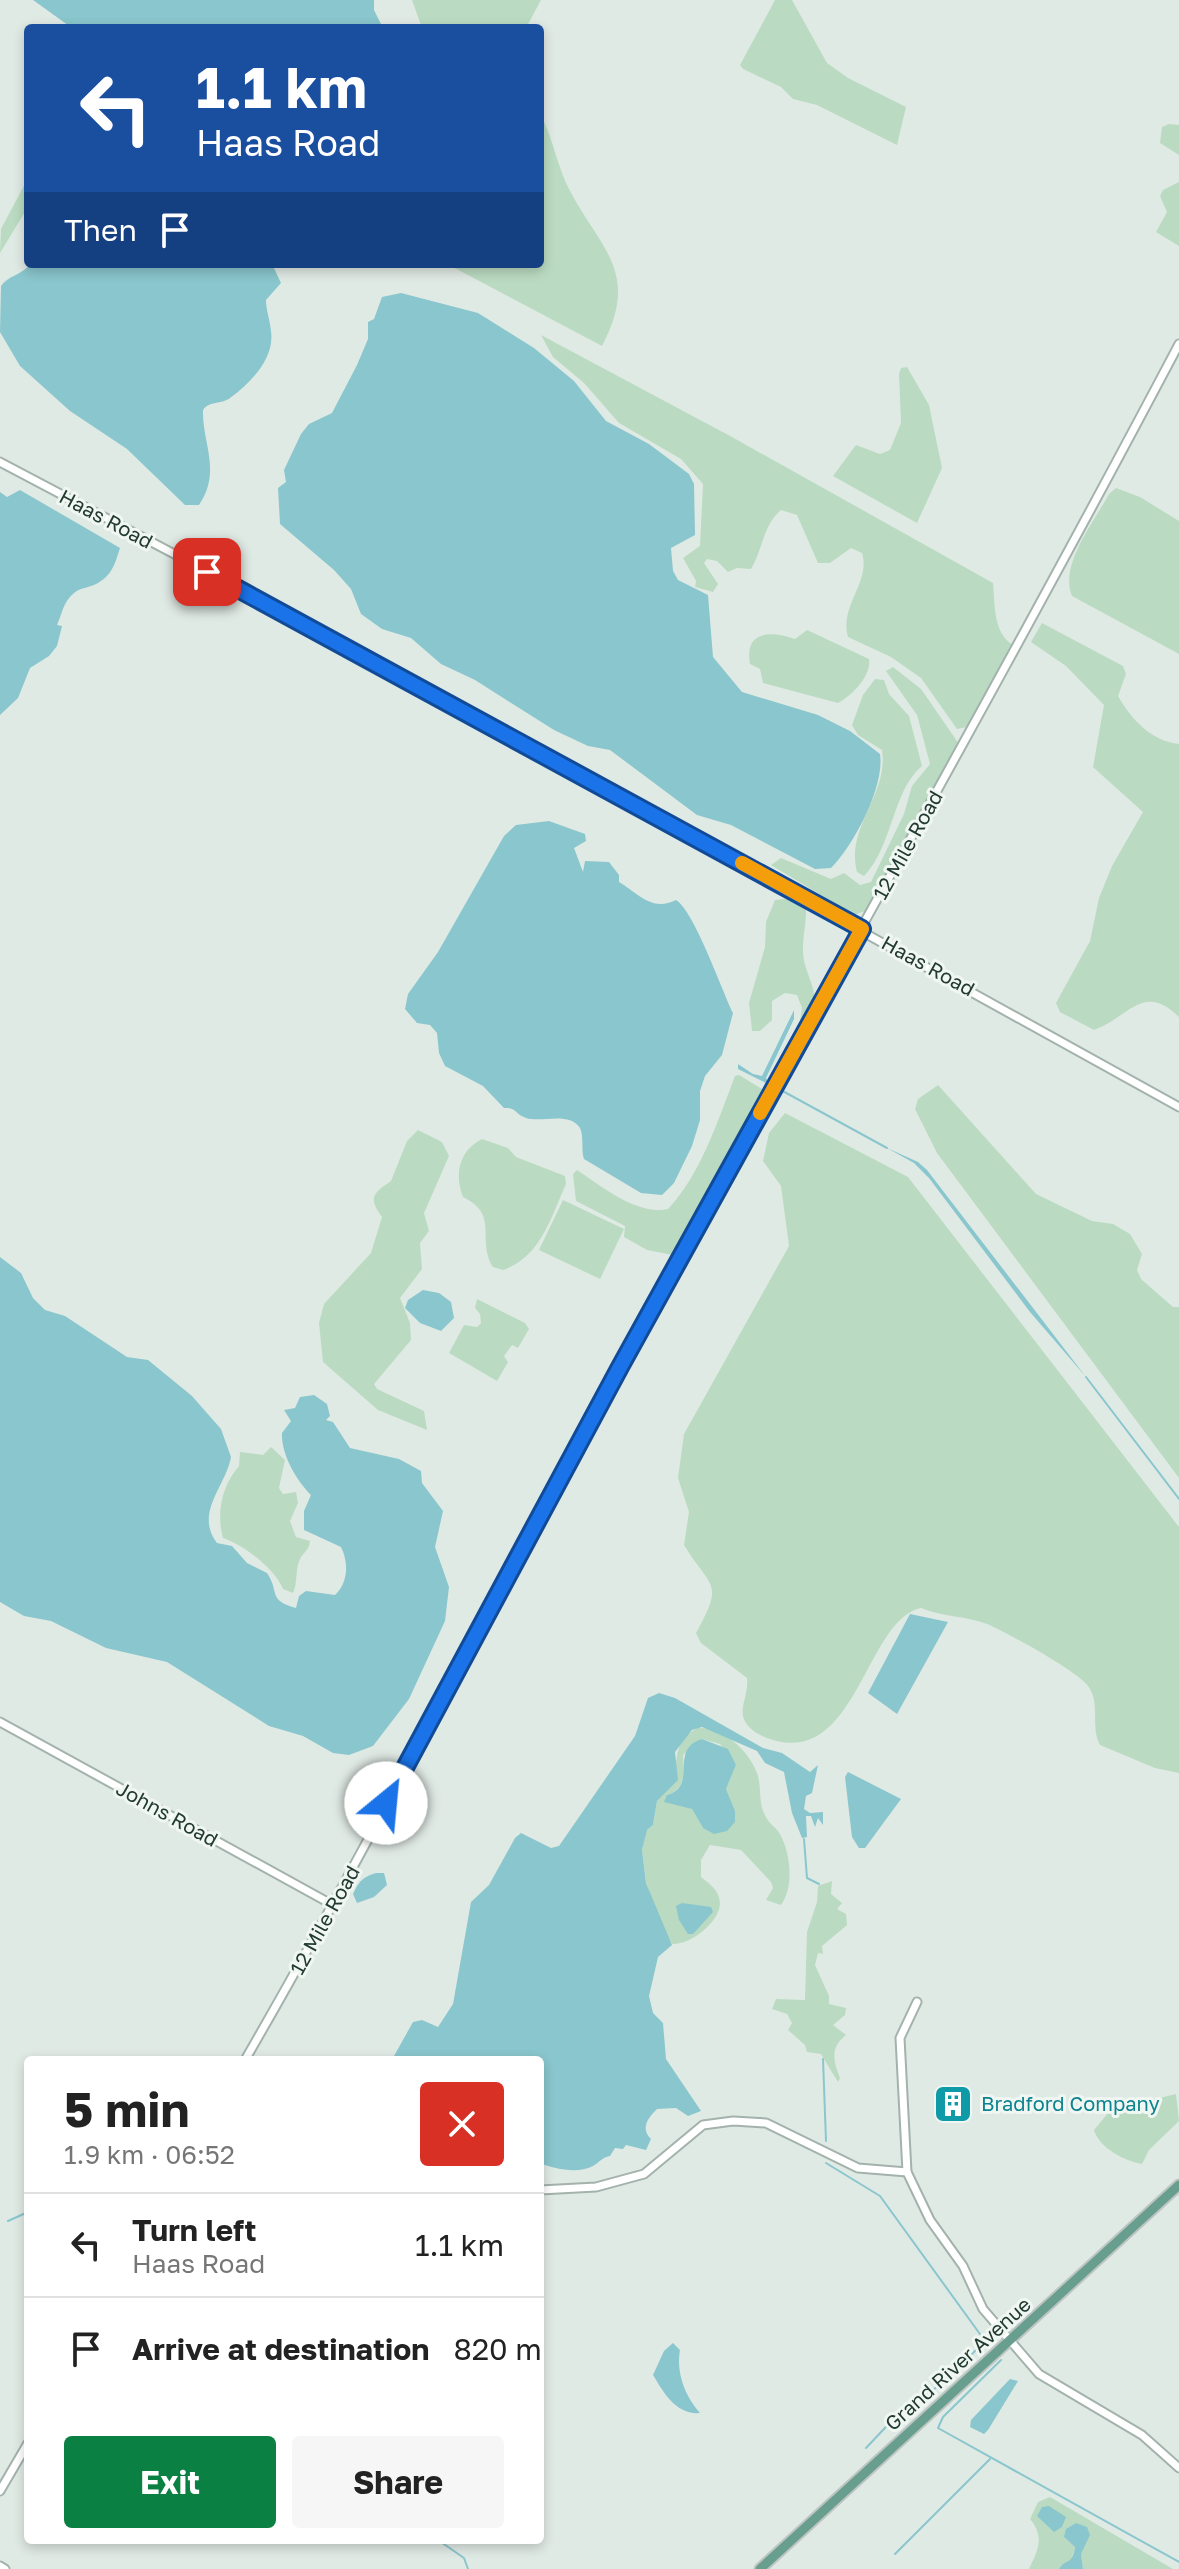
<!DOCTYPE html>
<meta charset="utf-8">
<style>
body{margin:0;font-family:"Golos Text",sans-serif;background:#f6f6f6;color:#222;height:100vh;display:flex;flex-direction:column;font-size:30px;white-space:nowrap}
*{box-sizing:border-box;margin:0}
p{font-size:26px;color:#767676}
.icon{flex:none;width:44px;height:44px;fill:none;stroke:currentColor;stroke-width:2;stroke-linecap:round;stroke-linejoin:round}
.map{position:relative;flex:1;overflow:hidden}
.details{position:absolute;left:24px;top:2056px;width:520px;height:488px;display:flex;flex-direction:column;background:#fff;border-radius:8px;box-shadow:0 4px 12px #0003}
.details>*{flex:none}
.hud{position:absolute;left:24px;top:24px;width:520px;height:244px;border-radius:8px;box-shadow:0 4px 12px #0003;background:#1a4fa0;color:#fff;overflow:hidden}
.pin{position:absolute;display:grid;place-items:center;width:68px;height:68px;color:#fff;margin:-34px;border-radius:16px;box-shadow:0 4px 12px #0006}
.me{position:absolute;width:88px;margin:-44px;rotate:28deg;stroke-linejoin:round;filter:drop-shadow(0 0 6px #0008)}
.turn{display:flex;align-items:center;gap:28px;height:168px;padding:0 40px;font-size:36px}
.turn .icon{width:104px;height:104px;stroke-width:2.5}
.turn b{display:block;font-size:56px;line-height:68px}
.then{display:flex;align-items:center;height:76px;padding:0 40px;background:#0003;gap:16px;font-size:30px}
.round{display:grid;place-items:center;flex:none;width:84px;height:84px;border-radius:8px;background:#f6f6f6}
.summary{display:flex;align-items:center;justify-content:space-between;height:136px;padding:0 40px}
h1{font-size:48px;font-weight:700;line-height:60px}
.button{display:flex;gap:16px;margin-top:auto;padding:16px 40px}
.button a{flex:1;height:92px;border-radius:8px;background:#0b8043;color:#fff;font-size:32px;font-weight:700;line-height:92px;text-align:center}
.button a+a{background:#f6f6f6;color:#222}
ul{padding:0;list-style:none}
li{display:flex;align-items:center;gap:24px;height:104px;padding:0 40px;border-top:2px solid #e0e0e0}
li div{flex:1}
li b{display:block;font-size:30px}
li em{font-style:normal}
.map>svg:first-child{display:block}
</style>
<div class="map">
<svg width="1179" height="2569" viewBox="0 0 1179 2569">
<rect width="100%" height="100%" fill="#e0eae5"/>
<g fill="#badbc1" fill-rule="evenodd">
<path d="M412,0H541L526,28H422Z"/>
<path d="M775,0H792L827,63L848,78L906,107L897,145L817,105L793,99L781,87L743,69L740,65Z"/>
<path d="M540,113C552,136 556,160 566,183C596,246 643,269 602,346L447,264H540Z"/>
<path d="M1169,124L1179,125V155L1160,143L1162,127Z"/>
<path d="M28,178V207L0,253L1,229Z"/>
<path d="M1179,182V246L1156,232L1167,212L1160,196L1163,190Z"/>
<path d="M541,335L732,437L993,583C995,604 993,633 1013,645L967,727L957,729L921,678L891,657L848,637C839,606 871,582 862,553L851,548L830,563H818L797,515L781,510C763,525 763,549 751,569L737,568L728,572L717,561L707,559L704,563L718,584L713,592L695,587L696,581L683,558L700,546L703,484L681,459L619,423L584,383L553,357Z"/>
<path d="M907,367L929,405L942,468L917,523L833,476L856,445L880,454L890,450L901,423L899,374L901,368Z"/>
<path d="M1116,488L1140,497L1179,521V654L1072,596C1059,565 1094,522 1109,494Z"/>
<path d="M1042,623L1123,666L1126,674L1118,696C1131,719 1151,741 1179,744V1017C1143,981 1128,1018 1094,1030L1060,1012L1056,1003L1090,941L1099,898L1112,866L1143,812L1093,767L1104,705L1066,666L1031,642Z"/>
<path d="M807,630L869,659C872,675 852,696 838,703L763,683L760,669L750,664C744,630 771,631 795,639Z"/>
<path d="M893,667L921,689L959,744L865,911L854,915L771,865L781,858L831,879L844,873L860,885L871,882L904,814L912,786L930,764L917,715L886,671Z"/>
<path d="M875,679L884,680L889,694L909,716L922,766C892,791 893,846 864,876L857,872C845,827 889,795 882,750L858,735L852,725L863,695Z"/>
<path d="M784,899L799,901L806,910C806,924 803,936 803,949C802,979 832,998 799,1027L802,1008L797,995L785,993L772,1001V1020L760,1031H752L749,1003L765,947L766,922L775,900Z"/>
<path d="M739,1075L767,1092L677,1253L673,1255L647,1250L624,1237L625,1226L576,1201L573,1174L577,1170C601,1186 638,1216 668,1209C701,1174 718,1120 735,1076Z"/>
<path d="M938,1085L1036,1194L1092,1221L1113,1224L1130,1234L1142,1254L1137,1270L1141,1279L1173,1307H1179V1478L937,1153L915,1109L918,1099Z"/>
<path d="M785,1113L908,1177L1179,1527V1773L1155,1768L1100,1745C1090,1726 1101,1703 1088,1686C1077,1671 1006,1632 987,1624C967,1616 943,1617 921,1608C866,1619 857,1765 773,1740C762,1737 748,1730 744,1719C739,1708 749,1693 747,1678L701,1643L696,1633C725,1581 711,1589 684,1545L689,1512L678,1478L684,1434L789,1246L781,1186L763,1161L769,1133Z"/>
<path d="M418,1130L442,1142L449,1156L424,1213L429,1231L420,1243L422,1269L400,1298L410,1323L411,1340L374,1384L377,1389L424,1411L427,1430L378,1410L323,1362L319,1323L324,1304L371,1253L382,1217C367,1197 374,1193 391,1181L407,1141Z"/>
<path d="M482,1139L508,1148L516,1157L565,1176L566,1184C551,1217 541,1257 503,1270L493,1267C476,1239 500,1215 463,1197C454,1175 459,1150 482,1139Z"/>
<path d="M563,1200L624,1229L600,1279L539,1250Z"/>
<path d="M477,1299L525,1323L529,1329L518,1348L512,1345L504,1356L508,1362L497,1381L449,1353L464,1325L477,1327L481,1323L480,1314L475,1308Z"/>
<path d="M271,1447L285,1460L279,1488L283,1494L296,1492L298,1503L290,1521L296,1537L310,1541C309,1551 304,1551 300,1559C295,1569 298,1582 293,1593L283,1589C275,1569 244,1545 223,1538C216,1513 222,1485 239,1466L240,1452L263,1455Z"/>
<path d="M697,1728C722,1726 748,1749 757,1773C762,1786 758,1803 765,1815C768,1823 776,1827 780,1834C791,1854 794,1887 781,1905L766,1900L773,1888L771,1882L741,1850L710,1845L701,1860V1877C710,1884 720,1891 720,1904C719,1923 690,1945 672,1944L660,1923L646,1882L642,1850L646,1831L653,1825L657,1801L675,1781C677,1757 674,1742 697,1728ZM702,1739L720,1744L736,1765L726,1789L735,1812L703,1828L692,1809L667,1795C686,1789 684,1772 683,1755Z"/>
<path d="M832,1881L831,1894L842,1903L837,1909L846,1914L847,1925L822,1946L823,1954L818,1953L815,1965L829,1996V2004L846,2008L845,2015L833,2025L846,2035C830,2047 833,2061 840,2078L838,2082L821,2054L807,2052L805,2045L788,2030L792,2023L787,2014L772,2009L776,1999L805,2000L807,1932L817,1902L818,1886Z"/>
<path d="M1176,2094L1179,2121L1149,2150L1142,2164C1125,2161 1099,2148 1094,2130L1108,2113L1133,2112L1147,2101Z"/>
<path d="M1050,2497L1173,2569H1083L1081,2554L1084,2543L1064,2537L1075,2547L1070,2564L1059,2569H1029C1038,2550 1045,2537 1030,2519L1038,2502Z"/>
</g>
<g fill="#8ac6cd">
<path d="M33,0H374V10L383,28H72Z"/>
<path d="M30,264H272L281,283L266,300C266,310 270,320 271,331C275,359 250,383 230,398C221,405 210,400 203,410C202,443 222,471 199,505H185L127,449L70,411L20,366L0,332L1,286C7,276 22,275 30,264Z"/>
<path d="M401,293L478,313L534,348L574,381L606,421L649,444L689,474L694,484L695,535L671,548L673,571L678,580L708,595L713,657L742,692L818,715L850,731L880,754C885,786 854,845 831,868L815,869L731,825L697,815L610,750L588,746L554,730L475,680L441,664L411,638L382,629L361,614L351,589L334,570L280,524L278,488L286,482L284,470L301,434L309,424L332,413L357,365L368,339V322L374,319L382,297Z"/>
<path d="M20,490L120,548C115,563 113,574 98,583C90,588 81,587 74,593C63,602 62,614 57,625L62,626L57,646L49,656L30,668L18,698L0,715V492L7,497Z"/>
<path d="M549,821L585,834L586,841L574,848L583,872L585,861L609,862L619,875V882C639,894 652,912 676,900C694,911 721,988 733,1013L722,1055L705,1076L700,1091V1120L692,1146L674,1183L662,1195L641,1193L584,1159C581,1151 584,1136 580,1128C569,1111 542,1123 526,1118C516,1115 516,1107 504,1108L483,1086L445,1066L439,1053L437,1033L430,1025L417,1023L405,1009L408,994L438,952L504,836L516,825Z"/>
<path d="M794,1010V1019L766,1078L770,1085L738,1069V1064L753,1074L762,1076Z"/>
<path d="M887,1148L918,1162L927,1170L1086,1377L1030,1312L929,1178L914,1163Z"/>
<path d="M0,1257L21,1273L33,1298L45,1310L65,1316L127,1357L148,1360L192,1396L221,1429L231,1457C226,1486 194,1513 217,1543L232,1546L247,1563L267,1573C280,1592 267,1600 296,1608L299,1596L306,1591L335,1595C348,1583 349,1563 341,1547L304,1530V1511L311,1495C296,1480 281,1454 282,1433L291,1421L284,1410L295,1408L300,1397L314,1395L327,1404L330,1416L326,1420L333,1422L350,1448L399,1459L421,1471L422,1483L443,1511L435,1547L449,1587L445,1621L409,1699L373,1746L349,1755L333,1753L303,1736L269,1726L167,1662L106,1648L51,1621L24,1616L0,1602Z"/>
<path d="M423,1290L439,1293L451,1302L454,1318L441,1331L420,1323L405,1308L408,1300Z"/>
<path d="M910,1614L948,1622L897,1714L868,1693Z"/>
<path d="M659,1693L675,1698L763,1748L782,1753L810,1772L818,1765L812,1793L806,1796L804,1809L810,1813L823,1812V1825L818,1818L815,1827L811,1816H806L807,1837L802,1838L792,1813L784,1772L765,1763L757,1751L702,1727L692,1730L675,1752L678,1780L657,1801L653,1825L647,1830L642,1850L646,1883L672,1945L658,1957L649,1996L653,2013L663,2023L666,2059L701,2111L688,2116L676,2108L657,2109C648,2118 640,2128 651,2139L646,2150L626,2145L623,2149L615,2148L610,2156C601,2158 600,2162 593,2166C577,2174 555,2169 540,2163V2060H394V2056L413,2022L422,2020L438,2027L453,2004L471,1902L489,1885L515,1838L521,1833L551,1848L559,1846L635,1736L648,1698Z"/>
<path d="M702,1739L728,1749L736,1765L726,1789L735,1811V1822L727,1831L714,1834L703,1828L692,1809L664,1802L667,1795C699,1786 668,1749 702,1739Z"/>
<path d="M848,1772L901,1799L865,1848H859L852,1837L845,1777Z"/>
<path d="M376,1873H384L387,1885L374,1897L357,1903L353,1894C359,1881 363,1877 376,1873Z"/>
<path d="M682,1903L711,1907L713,1912L693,1934H688L679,1920L676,1906Z"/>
<path d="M673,2343L680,2350C676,2373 685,2396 700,2413C676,2415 664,2393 653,2375L664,2351Z"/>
<path d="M1010,2379L1018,2381L988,2430L984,2434L970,2427L971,2420Z"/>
<path d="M1049,2506L1066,2517L1062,2527L1054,2532L1037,2516L1042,2507Z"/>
<path d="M1076,2523L1087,2527L1090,2535L1081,2554L1083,2569H1059C1066,2558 1072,2566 1075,2547L1064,2537L1066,2529Z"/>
</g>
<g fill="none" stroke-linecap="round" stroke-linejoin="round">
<g stroke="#8ac6cd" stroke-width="2">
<path d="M779,1089L887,1148"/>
<path d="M1086,1377L1179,1499"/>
<path d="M804,1839L807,1878L819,1884"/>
<path d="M823,2059L826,2141"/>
<path d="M826,2163L880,2196L985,2341L943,2383L900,2412L866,2448"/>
<path d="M8,2221L28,2212"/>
<path d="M1001,2360L943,2417L938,2428L1179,2562"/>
<path d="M438,2540L464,2558L468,2569"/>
<path d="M895,2554L990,2459"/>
</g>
<defs>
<g id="minor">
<path d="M0,462L286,613L1179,1107"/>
<path d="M0,1722L333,1905"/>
<path d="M917,2002L900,2038L907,2172L930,2220L963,2266L983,2309L1039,2374L1142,2435L1179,2468"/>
<path d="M245,2060C376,1833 494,1600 619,1369C804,1027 997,689 1179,344"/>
<path d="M540,2190L596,2187L644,2174L703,2125L733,2121L766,2123L858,2168L907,2172"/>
<path d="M0,2491L28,2443"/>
<path d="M0,2566L5,2569"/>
</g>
<path id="major" d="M760,2569L1179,2185"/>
</defs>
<use href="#minor" stroke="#a3b2ac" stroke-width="11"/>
<use href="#major" stroke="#bdc4c2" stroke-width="13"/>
<use href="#minor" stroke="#fff" stroke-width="7"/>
<use href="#major" stroke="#679e8d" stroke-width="9"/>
</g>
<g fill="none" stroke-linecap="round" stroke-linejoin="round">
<defs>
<path id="route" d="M207,572L862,929L620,1367L386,1803"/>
</defs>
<use href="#route" stroke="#114b97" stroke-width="20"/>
<use href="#route" stroke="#1a73e8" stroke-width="14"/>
<path stroke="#f59e0b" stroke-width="14" d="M742,863L862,929L760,1113"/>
</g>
<defs>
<symbol id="building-square" viewBox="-11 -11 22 22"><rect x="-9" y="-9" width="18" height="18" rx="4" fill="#0f9aa8" stroke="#f0f7f3"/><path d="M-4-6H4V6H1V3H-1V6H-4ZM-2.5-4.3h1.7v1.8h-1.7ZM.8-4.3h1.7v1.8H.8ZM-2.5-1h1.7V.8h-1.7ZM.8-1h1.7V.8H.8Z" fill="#fff"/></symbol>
</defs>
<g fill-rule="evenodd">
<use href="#building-square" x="931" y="2082" width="44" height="44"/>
</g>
<g text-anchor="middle" stroke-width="6" stroke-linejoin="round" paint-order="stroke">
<g font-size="20" fill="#223a32" stroke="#f0f7f3">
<text transform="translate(106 519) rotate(28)" y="7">Haas Road</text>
<text transform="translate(908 845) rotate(-61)" y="7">12 Mile Road</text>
<text transform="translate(928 966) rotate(29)" y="7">Haas Road</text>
<text transform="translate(167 1814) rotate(29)" y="7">Johns Road</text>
<text transform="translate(325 1920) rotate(-61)" y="7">12 Mile Road</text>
<text transform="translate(958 2364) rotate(-42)" y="7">Grand River Avenue</text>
</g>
<g font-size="20" fill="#0d838f" stroke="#f0f7f3" text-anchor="start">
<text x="981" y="2111">Bradford Company</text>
</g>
</g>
</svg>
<div class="pin" style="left:207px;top:572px;background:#d93025"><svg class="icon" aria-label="arrive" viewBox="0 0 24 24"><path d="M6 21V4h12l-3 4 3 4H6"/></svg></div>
<svg class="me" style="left:386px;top:1803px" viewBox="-20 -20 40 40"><circle r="19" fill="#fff"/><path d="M0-13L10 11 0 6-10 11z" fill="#1a73e8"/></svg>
<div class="hud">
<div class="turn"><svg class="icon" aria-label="left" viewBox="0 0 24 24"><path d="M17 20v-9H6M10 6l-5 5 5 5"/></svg><div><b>1.1 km</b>Haas Road</div></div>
<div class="then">Then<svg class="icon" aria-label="arrive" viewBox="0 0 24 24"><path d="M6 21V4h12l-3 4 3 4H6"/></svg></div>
</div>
<section class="details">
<div class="summary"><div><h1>5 min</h1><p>1.9 km · 06:52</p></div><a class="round" style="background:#d93025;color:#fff"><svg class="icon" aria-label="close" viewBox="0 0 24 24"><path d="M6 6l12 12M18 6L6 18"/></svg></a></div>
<ul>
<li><svg class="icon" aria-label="left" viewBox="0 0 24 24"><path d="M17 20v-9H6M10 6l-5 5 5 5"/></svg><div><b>Turn left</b><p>Haas Road</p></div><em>1.1 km</em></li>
<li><svg class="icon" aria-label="arrive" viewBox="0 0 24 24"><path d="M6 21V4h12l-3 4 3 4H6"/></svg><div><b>Arrive at destination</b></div><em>820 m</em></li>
</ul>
<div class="button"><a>Exit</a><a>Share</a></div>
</section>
</div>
